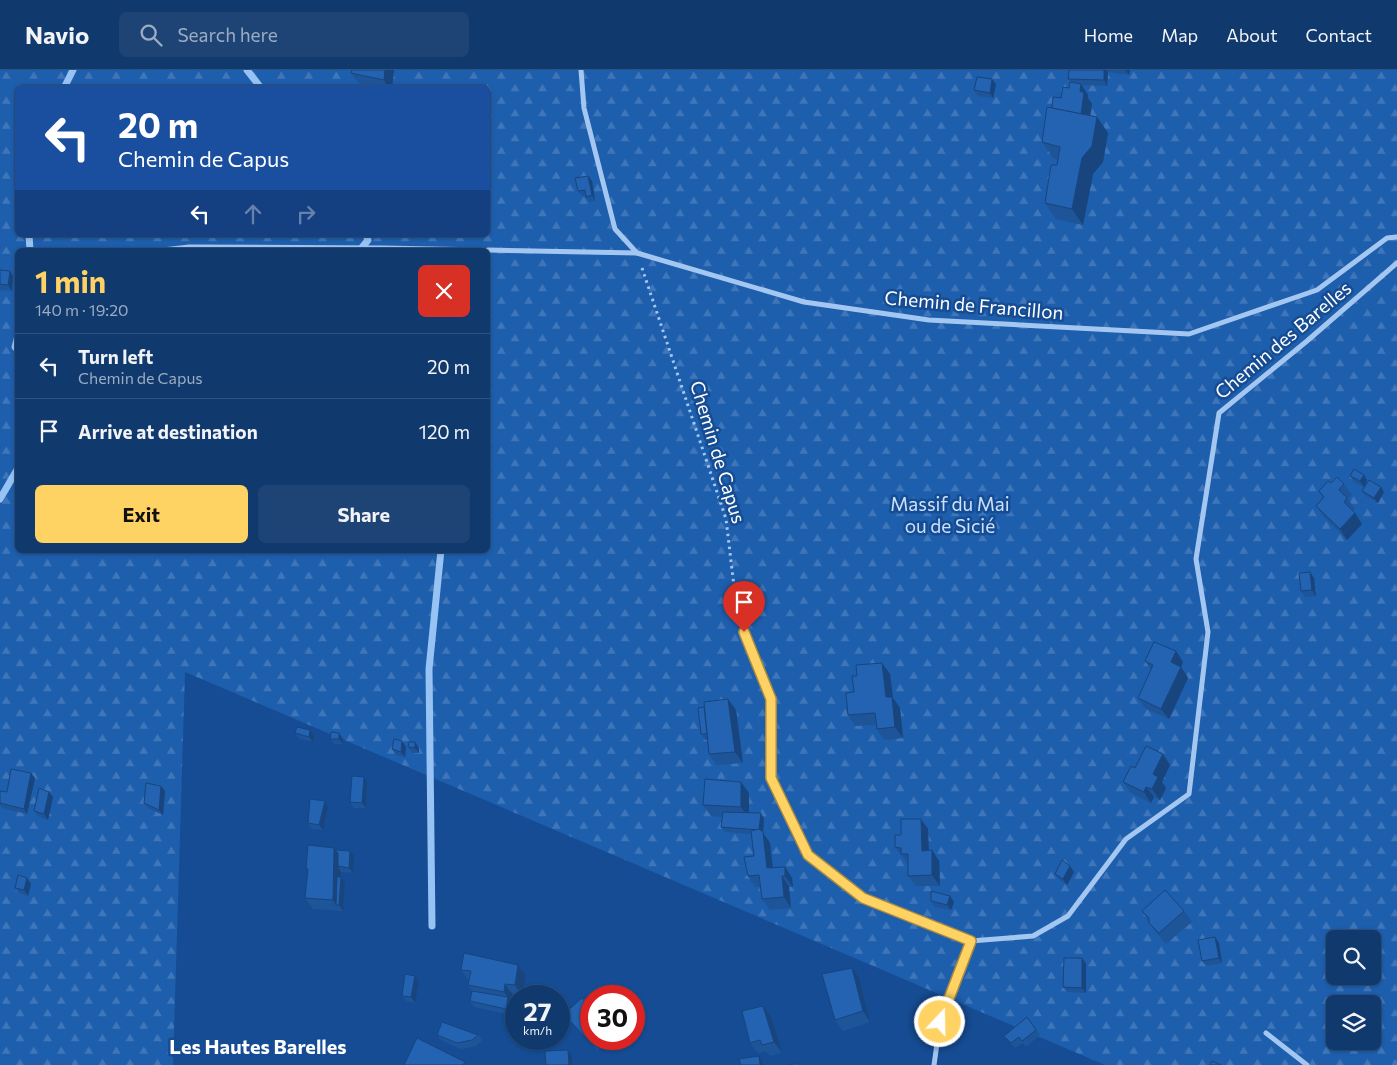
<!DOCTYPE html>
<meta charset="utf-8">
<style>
body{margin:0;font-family:Commissioner,sans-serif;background:#1e4476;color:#f1f3f6;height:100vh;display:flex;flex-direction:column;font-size:19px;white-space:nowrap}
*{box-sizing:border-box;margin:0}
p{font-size:16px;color:#9cacc2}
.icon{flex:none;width:28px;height:28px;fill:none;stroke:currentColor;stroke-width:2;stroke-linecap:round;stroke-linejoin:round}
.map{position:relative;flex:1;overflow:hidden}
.details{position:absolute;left:15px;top:178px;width:475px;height:305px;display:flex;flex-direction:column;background:#10396e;border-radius:8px;box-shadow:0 1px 4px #0004,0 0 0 1px #305381}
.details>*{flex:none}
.hud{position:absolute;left:15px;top:15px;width:475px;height:152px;border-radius:8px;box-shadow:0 1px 4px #0004,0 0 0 1px #305381;background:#1a4fa0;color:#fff;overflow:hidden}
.tools{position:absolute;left:1326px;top:860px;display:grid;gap:10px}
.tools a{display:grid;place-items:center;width:55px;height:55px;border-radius:8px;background:#10396e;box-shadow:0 1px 4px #0004,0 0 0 1px #305381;font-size:25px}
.speed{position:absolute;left:505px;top:915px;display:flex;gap:10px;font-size:25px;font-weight:700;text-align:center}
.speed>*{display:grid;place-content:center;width:65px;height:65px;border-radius:50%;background:#10396e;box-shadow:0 1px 4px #0004,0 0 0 1px #305381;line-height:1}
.speed small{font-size:12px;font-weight:400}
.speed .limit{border:8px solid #d22;background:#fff;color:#111}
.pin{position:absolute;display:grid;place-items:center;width:42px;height:42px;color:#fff;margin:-51px -21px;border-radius:50% 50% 50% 0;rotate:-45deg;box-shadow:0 0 5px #0007}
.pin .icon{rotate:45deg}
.me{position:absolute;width:55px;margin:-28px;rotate:21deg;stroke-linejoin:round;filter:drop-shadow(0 0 4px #0008)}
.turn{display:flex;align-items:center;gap:18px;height:105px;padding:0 20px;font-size:22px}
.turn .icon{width:65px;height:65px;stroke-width:2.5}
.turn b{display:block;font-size:35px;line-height:42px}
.lanes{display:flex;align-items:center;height:48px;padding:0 20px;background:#0003;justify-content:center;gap:25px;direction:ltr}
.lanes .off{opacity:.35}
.round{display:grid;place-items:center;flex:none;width:52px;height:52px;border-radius:8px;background:#1e4476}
.headline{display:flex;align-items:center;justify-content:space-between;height:85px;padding:0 20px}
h1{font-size:30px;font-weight:700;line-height:38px;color:#ffd264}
.action{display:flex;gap:10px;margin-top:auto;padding:10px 20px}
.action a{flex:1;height:58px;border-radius:8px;background:#ffd264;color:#111;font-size:20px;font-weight:700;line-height:58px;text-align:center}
.action a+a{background:#1e4476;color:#f1f3f6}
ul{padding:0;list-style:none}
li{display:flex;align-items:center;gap:15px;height:65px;padding:0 20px;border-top:1px solid #305381}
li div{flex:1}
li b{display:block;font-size:19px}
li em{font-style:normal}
header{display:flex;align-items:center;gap:30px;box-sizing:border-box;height:70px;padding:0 25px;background:#10396e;border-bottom:1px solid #305381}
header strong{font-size:24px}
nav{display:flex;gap:28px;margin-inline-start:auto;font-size:18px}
.search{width:350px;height:45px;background:#1e4476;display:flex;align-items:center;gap:12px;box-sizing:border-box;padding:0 18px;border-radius:8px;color:#9cacc2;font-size:19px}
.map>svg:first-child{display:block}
</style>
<header>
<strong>Navio</strong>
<div class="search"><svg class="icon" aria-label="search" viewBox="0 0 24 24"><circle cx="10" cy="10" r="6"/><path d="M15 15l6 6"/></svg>Search here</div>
<nav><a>Home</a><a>Map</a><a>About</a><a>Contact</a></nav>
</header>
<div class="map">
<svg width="1397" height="995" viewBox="0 0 1397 995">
<defs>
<pattern id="forest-firs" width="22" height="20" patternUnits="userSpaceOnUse" patternTransform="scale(1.25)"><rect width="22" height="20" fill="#1d5ead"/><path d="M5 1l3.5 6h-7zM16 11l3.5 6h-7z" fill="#3f76b9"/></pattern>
</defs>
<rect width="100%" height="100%" fill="#154c93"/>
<path fill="url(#forest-firs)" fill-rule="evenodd" d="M0,0H1397V995H1105L185,602L173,995H0ZM18,18H488V165H18ZM18,180H488V480H18ZM1335,869H1372V906H1335ZM1335,934H1372V971H1335Z"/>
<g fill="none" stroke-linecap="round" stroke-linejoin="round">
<g stroke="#96c2f4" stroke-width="7">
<path d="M247,0L261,18"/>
<path d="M64,18L73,0"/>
<path d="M29,165L30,180"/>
<path d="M360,180L368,170L366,165"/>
<path d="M18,266L15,277L18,280"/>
<path d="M0,429L18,398"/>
<path d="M432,856L429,599L441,480"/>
</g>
<path stroke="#a4c7f1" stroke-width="3" stroke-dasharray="2.5 4" stroke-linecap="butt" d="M642,198L726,449L736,533"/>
<g stroke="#a4c7f1" stroke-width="5">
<path d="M581,0L584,38L615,159L637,183L804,232L929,250L1189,264L1317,220L1387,168L1397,167"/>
<path d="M163,180L189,177L385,178L483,180"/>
<path d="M488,180L637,183"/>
<path d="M738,545L771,629V708L808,785L863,828L971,871"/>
<path d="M1266,963L1307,995"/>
<path d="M934,995L940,952L971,871L1033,866L1068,846L1126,769L1189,724L1208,562L1196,489L1219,343L1307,271L1397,193"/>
</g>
</g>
<g fill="#1e5599">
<path d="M394,0L392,18H375L359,14L351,3Z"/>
<path d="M1069,0H1130L1129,5L1108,2L1107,16L1081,15L1088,25V28L1092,34L1090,46L1097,47L1108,63L1103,92L1093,104L1083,155L1056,149L1045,133L1058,90L1053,88L1042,72L1052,38L1069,18L1071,12L1068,9Z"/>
<path d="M996,14L993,28L978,26L974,20Z"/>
<path d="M588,106L592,111L595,131L589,132L585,126H582L578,121Z"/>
<path d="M0,200L13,206L12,221L0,220Z"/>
<path d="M1350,406L1367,410L1364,417L1354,412Z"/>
<path d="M1331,413L1344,414L1352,425L1348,429L1355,439L1353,441L1362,454L1347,470L1324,447L1316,436L1323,428L1319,421Z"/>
<path d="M1362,421L1384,422L1378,433L1366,426Z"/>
<path d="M1310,502L1314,508L1316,526L1305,527L1301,521Z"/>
<path d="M1145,591L1183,592L1181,597L1188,608L1169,649L1146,639L1138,628L1151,600Z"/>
<path d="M882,593L890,604L893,628L900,638L903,668L884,670L877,659L876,655L855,656L848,645L857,606Z"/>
<path d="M736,640L743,693L716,695L709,684L707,670H705L701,664Z"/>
<path d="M310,660L314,666L313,672L299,669L295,663Z"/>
<path d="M330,669H343V674H334Z"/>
<path d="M402,671L406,677L405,687L396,685L392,679Z"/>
<path d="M408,677L419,678V683H412Z"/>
<path d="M1170,695L1162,712L1166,718L1160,730L1154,727L1151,733L1131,723L1123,712L1135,698Z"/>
<path d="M364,707L367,712L366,738H354L350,732Z"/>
<path d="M35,708L27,744L2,738L0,735V721L7,722Z"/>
<path d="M161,716L165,721L163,745L148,738L144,733Z"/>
<path d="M749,723V743L764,749L763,763L770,773L773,798L792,808L793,817H789L791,838L770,840L762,829L760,817H755L748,806L754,786L751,764L725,762L721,757L722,747L711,746L703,735Z"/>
<path d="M53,727L48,750L38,746L34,741Z"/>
<path d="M328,737L323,760L312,759L308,753Z"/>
<path d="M928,759L929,780L939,791L940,816H916L908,806V794L895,777L901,765Z"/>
<path d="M334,778L335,780L354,786L353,803L341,802V807L345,813L343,841L313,839L305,828L308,801L306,799Z"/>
<path d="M1074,802L1067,815L1059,809L1055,804Z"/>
<path d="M27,808L31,814L28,826L19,823L15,818Z"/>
<path d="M950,826L954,832L951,840L935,837L931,831Z"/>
<path d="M1142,841H1184L1192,852L1166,874L1157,864Z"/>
<path d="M1215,867L1219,873L1222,893L1206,896L1202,891Z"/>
<path d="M1082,888L1086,894V923L1067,922L1063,917Z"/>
<path d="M461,900L526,906L522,926L513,925L510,945L474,937L470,931L472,921L468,915L469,911Z"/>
<path d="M859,908L870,952L843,961L835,950Z"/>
<path d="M419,912L415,933L406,931L402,926Z"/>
<path d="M763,936L771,946L782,983L770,986L766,981L758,983L750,973Z"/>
<path d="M564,944L591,969H611L597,981L568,949Z"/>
<path d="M1027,947L1040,965L1026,977L1023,973L1015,978L1004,966Z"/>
<path d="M437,965H478L482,970L476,976L461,979L441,970Z"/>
</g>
<g fill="#18457d">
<path d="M385,0H394L392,18H389L384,10Z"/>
<path d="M1104,0H1107L1108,2L1107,16L1104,10Z"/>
<path d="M1125,0H1130L1129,5Z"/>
<path d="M992,9L996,14L993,28L990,23Z"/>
<path d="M1081,14L1088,25V28L1092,34L1088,59L1080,48V21Z"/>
<path d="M1097,47L1108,63L1103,92L1093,104L1083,155L1072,139L1082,88Z"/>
<path d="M588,106L592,111L595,131L592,125Z"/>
<path d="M10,201L13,206L12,221L8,215Z"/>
<path d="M1364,405L1367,410L1364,417L1360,411Z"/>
<path d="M1381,417L1384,422L1378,433L1374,428Z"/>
<path d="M1355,443L1362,454L1347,470L1340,459Z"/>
<path d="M1310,502L1314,508L1316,526L1312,520Z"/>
<path d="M1176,581L1183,592L1181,597L1188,608L1169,649L1161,639L1171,592Z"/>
<path d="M882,593L890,604L893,628L900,638L903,668L895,657L886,627Z"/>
<path d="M728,629L736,640L743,693L735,682Z"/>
<path d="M310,660L314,666L313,672L309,667Z"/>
<path d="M339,663L343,669V674L339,669Z"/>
<path d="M402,671L406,677L405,687L401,682Z"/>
<path d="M415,672L419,678V683L415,678Z"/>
<path d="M1163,684L1170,695L1162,712L1166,718L1160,730L1152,719L1153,704Z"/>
<path d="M31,703L35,708L27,744L24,739Z"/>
<path d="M364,707L367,712L366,738L362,733Z"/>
<path d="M741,712L749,723V748L741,737Z"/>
<path d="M161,716L165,721L163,745L159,740Z"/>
<path d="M1146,717L1154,727L1151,733L1144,722Z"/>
<path d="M49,722L53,727L48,750L44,744Z"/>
<path d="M325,731L328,737L323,760L319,755Z"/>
<path d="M761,743L764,749L763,763L770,773L774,809L767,798L759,760Z"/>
<path d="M921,749L928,759L929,792L922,781Z"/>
<path d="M334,778L342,789L338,796L341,802V807L345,813L343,841L339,835H336L333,830Z"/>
<path d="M932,780L939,791L940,816L932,805Z"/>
<path d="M350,781L354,786L353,803L349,798Z"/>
<path d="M1070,796L1074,802L1067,815L1063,809Z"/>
<path d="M785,797L792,808L793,817L785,806Z"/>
<path d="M782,806L789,817L791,838L784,827Z"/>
<path d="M27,808L31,814L28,826L24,820Z"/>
<path d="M950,826L954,832L951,840L947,835Z"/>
<path d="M1215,867L1219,873L1222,893L1219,888Z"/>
<path d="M1082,888L1086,894V923L1082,918Z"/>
<path d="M518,895L526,906L522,926L515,915Z"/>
<path d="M852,898L859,908L870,952L863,941Z"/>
<path d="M415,906L419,912L415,933L411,927Z"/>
<path d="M505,914L513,925L510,945L506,939L508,927L504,922Z"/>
<path d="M763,936L771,946L782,983L774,972Z"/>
<path d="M568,980L572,986V995H569Z"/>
<path d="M759,986L762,991L763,995H760Z"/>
</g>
<g fill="#2363b2" stroke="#18457d">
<path d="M352,0H385L384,10L351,3Z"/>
<path d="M1069,0H1104V10L1068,9Z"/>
<path d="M977,7L992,9L990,23L974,20Z"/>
<path d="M1070,12L1081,14L1080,21L1084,23L1081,44L1052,38L1053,27L1061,28L1063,17L1069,18Z"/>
<path d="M1047,37L1097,47L1092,76L1082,88L1072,139L1045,133L1051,95H1057L1060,77L1042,72Z"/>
<path d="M588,106L592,125L586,127L585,120L578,121L575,108Z"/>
<path d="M0,200L10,201L8,215L0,214Z"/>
<path d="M1354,399L1364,405L1360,411L1350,406Z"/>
<path d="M1337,407L1344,414L1339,420L1347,428L1344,432L1355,443L1340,459L1316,436L1324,427L1319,421L1328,411L1331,413Z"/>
<path d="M1369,410L1381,417L1374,428L1362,421Z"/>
<path d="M1310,502L1312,520L1301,521L1299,503Z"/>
<path d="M1154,572L1176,581L1171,592L1181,597L1161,639L1138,628L1153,595L1145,591Z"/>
<path d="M882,593L886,627H892L895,657L877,659L875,643L848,645L846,623L854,622L852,606H857L856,595Z"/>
<path d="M728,629L735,682L709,684L704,632Z"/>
<path d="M704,637L707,664H701L698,638Z"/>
<path d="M297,657L310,660L309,667L295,663Z"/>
<path d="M331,662L339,663V669H330Z"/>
<path d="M394,669L402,671L401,682L392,679Z"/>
<path d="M409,672H415V678L408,677Z"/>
<path d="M1146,676L1163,684L1153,704L1158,707L1152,719L1146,717L1144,722L1123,712L1131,696L1135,698Z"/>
<path d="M11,699L31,703L24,739L0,733V721L7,722Z"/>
<path d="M352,706L364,707L362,733L350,732Z"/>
<path d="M705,709L741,712V737L703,735Z"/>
<path d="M146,713L161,716L159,740L144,733Z"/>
<path d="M39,718L49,722L44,744L34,741Z"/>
<path d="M310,729L325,731L319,755L308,753Z"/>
<path d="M723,742L761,743L759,760L721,757Z"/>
<path d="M901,749H921L922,781L932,780V805L908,806V784H901V778L895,777V765H901Z"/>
<path d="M759,759L763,762L767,798L785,797V806H782L784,827L762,829L759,805L748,806L744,787L754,786L751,761Z"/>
<path d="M308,775L334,778L333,830L305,828L308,799H306Z"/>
<path d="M335,780L350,781L349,798L338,796V783Z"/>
<path d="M1062,790L1070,796L1063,809L1055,804Z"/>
<path d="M18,805L27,808L24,820L15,818Z"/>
<path d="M337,807H341L339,835H336Z"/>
<path d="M1165,820L1184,841L1159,863L1149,853V848L1142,841Z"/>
<path d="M931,821L950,826L947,835L931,831Z"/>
<path d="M1215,867L1219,888L1202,891L1198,870Z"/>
<path d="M464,883L518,895L515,915L505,914L504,922L468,915L471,901L461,900Z"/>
<path d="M1064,888H1082V918L1063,917Z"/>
<path d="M852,898L863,941L835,950L822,904Z"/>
<path d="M405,904L415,906L411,927L402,926Z"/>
<path d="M472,921L508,927L506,939L470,931Z"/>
<path d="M582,928L591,940V969H601L593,976L564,944Z"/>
<path d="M763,936L774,972L762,975L760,970L750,973L742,941Z"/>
<path d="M1027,947L1036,960L1022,971L1019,967L1011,973L1004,966Z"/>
<path d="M442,952L478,965L472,970L457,973L437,965Z"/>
<path d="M417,968L465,992L463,995H404Z"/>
<path d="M568,980L569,995H546L545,981Z"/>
<path d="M759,986L760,995H741L739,989Z"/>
<path d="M1212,991L1221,995H1210Z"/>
<path d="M797,993L798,995H788Z"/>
</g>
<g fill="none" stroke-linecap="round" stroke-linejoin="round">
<defs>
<path id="route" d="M744,562L771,629V708L808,785L863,828L971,871L940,952"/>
</defs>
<use href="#route" stroke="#a68841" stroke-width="12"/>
<use href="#route" stroke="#ffd264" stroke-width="9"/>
</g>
<g text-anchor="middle" stroke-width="5" stroke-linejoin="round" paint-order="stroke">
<g font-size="19" fill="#fff" stroke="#154c93">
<text transform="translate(974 235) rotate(5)" y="7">Chemin de Francillon</text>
<text transform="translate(1283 270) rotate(-40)" y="7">Chemin des Barelles</text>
<text transform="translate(718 382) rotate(73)" y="7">Chemin de Capus</text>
</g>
<g font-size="19" fill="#cbe1fc" stroke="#154c93">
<text x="950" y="441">Massif du Mai<tspan x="950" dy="22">ou de Sicié</tspan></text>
</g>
<g font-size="20" font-weight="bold" fill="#fff" stroke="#154c93">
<text x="258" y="984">Les Hautes Barelles</text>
</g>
</g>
</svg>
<div class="tools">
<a><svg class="icon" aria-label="search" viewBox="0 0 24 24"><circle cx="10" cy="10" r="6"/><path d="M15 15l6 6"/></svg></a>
<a><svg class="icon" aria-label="layers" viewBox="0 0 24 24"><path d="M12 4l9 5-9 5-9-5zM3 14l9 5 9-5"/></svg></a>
</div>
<div class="speed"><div>27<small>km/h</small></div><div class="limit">30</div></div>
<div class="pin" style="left:744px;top:562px;background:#d93025"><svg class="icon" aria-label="arrive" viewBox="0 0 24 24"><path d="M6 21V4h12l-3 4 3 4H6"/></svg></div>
<svg class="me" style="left:940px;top:952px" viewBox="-20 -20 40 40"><circle r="17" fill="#ffd264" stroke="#fff" stroke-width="3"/><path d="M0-11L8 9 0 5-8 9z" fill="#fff"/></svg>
<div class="hud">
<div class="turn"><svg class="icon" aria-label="left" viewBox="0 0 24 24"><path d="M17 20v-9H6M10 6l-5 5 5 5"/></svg><div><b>20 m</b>Chemin de Capus</div></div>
<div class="lanes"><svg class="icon" aria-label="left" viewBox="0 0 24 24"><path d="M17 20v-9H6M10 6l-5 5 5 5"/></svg><svg class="icon off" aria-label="ahead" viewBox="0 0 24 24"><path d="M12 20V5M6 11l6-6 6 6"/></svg><svg class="icon off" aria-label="right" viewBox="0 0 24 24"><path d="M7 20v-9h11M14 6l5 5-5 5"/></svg></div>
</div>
<section class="details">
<div class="headline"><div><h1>1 min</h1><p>140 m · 19:20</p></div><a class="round" style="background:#d93025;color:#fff"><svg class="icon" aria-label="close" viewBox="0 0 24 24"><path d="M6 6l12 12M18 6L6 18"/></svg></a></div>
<ul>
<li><svg class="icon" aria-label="left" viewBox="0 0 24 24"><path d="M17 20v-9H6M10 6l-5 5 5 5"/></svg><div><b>Turn left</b><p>Chemin de Capus</p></div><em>20 m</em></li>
<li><svg class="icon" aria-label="arrive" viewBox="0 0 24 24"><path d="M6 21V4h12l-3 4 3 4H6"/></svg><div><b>Arrive at destination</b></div><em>120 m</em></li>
</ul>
<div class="action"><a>Exit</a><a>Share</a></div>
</section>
</div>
